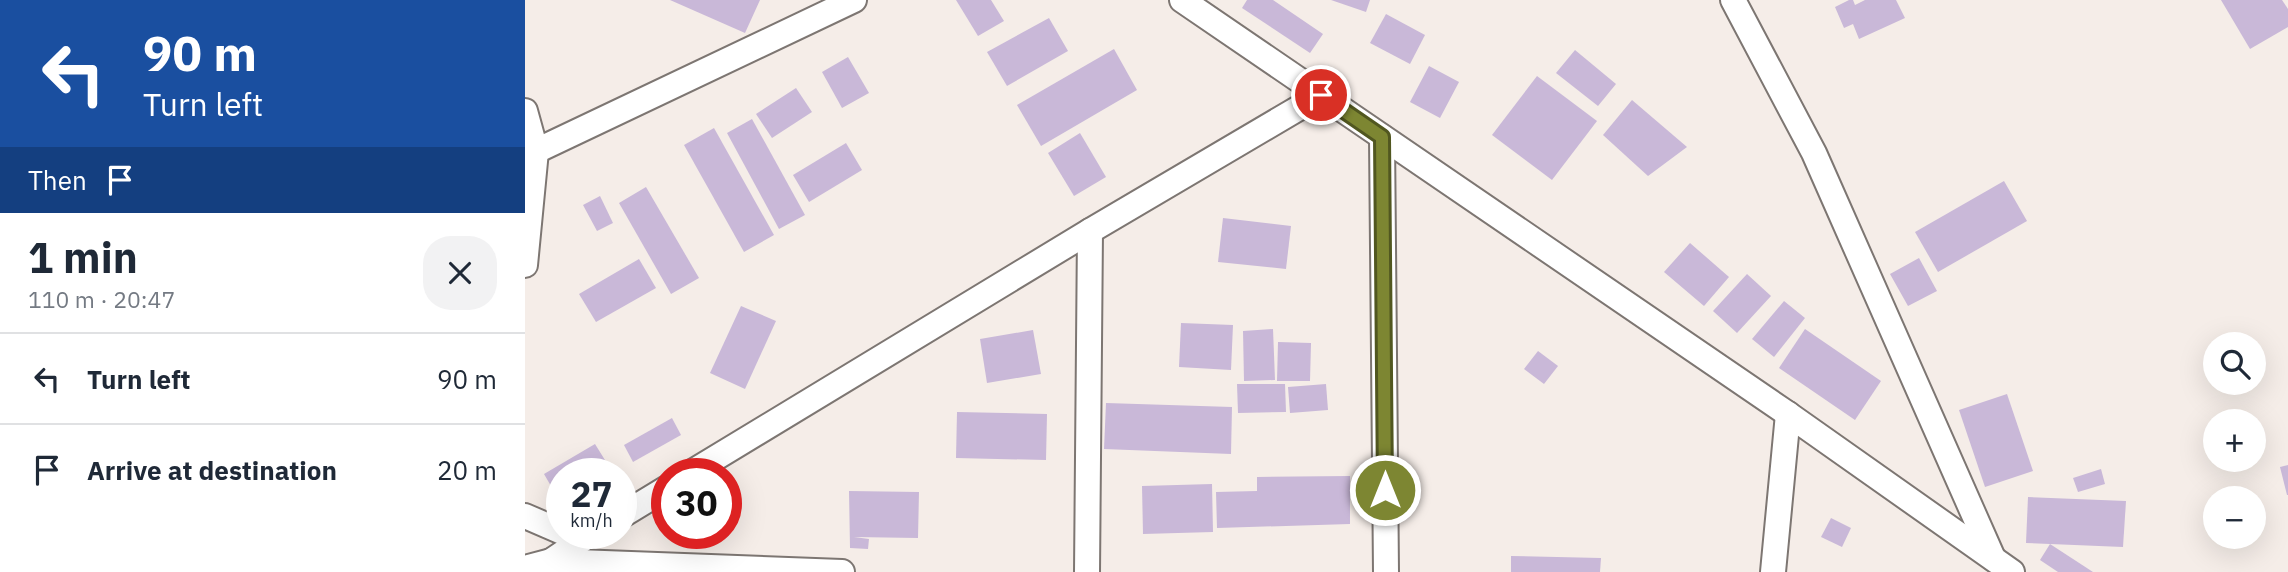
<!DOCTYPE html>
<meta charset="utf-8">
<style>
body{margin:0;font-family:"IBM Plex Sans",sans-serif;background:#f2f2f3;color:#1f2937;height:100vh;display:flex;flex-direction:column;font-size:26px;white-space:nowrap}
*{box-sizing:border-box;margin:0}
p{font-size:23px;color:#747a83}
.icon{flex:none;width:38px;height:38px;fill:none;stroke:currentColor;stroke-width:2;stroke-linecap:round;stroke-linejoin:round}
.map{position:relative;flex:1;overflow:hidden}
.drawer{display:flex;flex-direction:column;background:#fff;width:525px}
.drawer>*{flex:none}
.hud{background:#1a4fa0;color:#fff;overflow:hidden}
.buttons{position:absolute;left:1678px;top:332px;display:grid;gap:14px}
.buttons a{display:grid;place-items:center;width:63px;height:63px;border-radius:50%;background:#fff;box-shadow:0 7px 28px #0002;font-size:35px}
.speed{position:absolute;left:21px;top:458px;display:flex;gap:14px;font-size:35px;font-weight:700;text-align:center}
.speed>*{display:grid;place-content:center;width:91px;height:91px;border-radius:50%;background:#fff;box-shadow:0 7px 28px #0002;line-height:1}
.speed small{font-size:18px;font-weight:400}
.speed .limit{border:10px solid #d22;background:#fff;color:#111}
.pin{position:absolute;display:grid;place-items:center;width:60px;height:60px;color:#fff;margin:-30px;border:4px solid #fff;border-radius:50%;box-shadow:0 2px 7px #0007}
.me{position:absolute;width:77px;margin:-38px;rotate:0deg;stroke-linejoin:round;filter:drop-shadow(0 0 5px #0008)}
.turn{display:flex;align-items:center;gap:24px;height:147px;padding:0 28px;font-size:32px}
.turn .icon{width:91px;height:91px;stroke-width:2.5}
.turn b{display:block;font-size:49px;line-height:60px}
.then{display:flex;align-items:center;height:66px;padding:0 28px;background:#0003;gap:14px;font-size:26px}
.round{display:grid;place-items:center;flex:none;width:74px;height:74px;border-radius:28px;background:#f2f2f3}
.overview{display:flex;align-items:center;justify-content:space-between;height:119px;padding:0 28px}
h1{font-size:42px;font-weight:700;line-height:52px}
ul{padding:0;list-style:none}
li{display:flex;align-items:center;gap:21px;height:91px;padding:0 28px;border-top:2px solid #e0e1e3}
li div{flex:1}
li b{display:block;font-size:26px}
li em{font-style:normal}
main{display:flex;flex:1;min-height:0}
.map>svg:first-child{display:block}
</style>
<main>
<section class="drawer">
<div class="hud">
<div class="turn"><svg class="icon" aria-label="left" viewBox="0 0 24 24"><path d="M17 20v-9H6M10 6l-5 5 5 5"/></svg><div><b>90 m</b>Turn left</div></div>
<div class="then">Then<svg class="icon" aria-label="arrive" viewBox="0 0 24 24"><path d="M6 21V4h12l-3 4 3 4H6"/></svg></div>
</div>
<div class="overview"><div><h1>1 min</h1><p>110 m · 20:47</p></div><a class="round"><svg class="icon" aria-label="close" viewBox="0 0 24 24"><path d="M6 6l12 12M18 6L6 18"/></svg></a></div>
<ul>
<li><svg class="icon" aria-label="left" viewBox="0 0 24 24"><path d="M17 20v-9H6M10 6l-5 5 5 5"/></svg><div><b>Turn left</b></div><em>90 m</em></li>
<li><svg class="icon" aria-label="arrive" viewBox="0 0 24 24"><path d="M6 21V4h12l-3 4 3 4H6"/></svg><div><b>Arrive at destination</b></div><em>20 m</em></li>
</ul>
</section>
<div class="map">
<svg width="1763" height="572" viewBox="0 0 1763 572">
<rect width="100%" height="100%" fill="#f5ede8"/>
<g fill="#c9b8d8">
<path d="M145,0H235L220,33Z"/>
<path d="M431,0H466L479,21L453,36Z"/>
<path d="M722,0H748L798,34L785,53L717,8Z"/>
<path d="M806,0H845L841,12Z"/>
<path d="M1324,0H1328L1330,5L1340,0H1371L1380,18L1334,39L1328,24L1319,28L1310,7Z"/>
<path d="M1696,0H1757L1763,9V27L1725,49Z"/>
<path d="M861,14L900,35L885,64L845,43Z"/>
<path d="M524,18L543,51L482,86L462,52Z"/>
<path d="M589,49L612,90L516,146L492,105Z"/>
<path d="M1050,50L1091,84L1073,106L1031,73Z"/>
<path d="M323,57L344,93L317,108L297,72Z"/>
<path d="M904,66L934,82L915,118L885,102Z"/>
<path d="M1012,76L1072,121L1027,180L967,135Z"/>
<path d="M271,88L287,112L247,138L231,114Z"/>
<path d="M1107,100L1162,147L1123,176L1078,135Z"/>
<path d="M227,119L280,215L254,229L202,133Z"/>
<path d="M189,128L249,235L219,252L159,145Z"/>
<path d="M555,133L581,177L549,196L523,153Z"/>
<path d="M321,143L337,170L284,202L268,175Z"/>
<path d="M1479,181L1502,221L1413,272L1390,232Z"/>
<path d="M121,187L174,278L146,294L94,203Z"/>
<path d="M75,196L88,223L72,231L58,205Z"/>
<path d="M698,218L766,226L761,269L693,262Z"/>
<path d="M1165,243L1204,277L1179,306L1139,272Z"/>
<path d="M1394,258L1412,291L1383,306L1365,274Z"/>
<path d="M114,259L131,288L71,322L54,294Z"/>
<path d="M1222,274L1246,296L1212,333L1188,311Z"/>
<path d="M1259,301L1280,318L1249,357L1227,339Z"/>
<path d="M216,306L251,321L220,389L185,373Z"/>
<path d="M656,323L708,325L706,370L654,367Z"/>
<path d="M748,329L750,380L719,381L718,331Z"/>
<path d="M1280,329L1356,381L1330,420L1254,368Z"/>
<path d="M508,330L516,374L462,383L455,339Z"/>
<path d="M753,342L786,343L785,381H752Z"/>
<path d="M1013,351L1033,366L1019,384L999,369Z"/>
<path d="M712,384H760L761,412L713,413Z"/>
<path d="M801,384L803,410L765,413L763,387Z"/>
<path d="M1482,394L1508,471L1460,487L1434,410Z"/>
<path d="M581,403L707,407L706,454L579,449Z"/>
<path d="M432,412L522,414L521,460L431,458Z"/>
<path d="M147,418L156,435L108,462L99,445Z"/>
<path d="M70,444L88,473L37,474V505L19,474Z"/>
<path d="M1763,465V495H1762L1755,467Z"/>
<path d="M1576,469L1580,484L1553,492L1548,478Z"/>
<path d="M825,476V524L692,528L691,492L732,491V477Z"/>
<path d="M687,484L688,532L618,534L617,486Z"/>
<path d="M324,491L394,492L393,538L329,537L344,539L343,549L325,548Z"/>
<path d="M1503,497L1601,501L1598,547L1501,543Z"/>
<path d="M1306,518L1326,528L1317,547L1296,537Z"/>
<path d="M1525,544L1568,572H1533L1515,560Z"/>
<path d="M986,556L1076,558L1075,572H986Z"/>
</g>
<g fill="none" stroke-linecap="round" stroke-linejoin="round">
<defs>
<g id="street">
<path d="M657,0L1263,414L1487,572"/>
<path d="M1208,0L1289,153L1468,558"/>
<path d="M0,111L11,151L0,265"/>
<path d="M857,137L861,572"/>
<path d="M11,151L329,0"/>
<path d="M164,474L565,231L796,95"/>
<path d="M0,516L37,532"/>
<path d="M96,516L142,488"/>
<path d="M26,561L66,534"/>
<path d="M0,568L26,561L317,572"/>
<path d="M562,572L565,231"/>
<path d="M1248,572L1263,414"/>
</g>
</defs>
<use href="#street" stroke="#7d7672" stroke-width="28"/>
<use href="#street" stroke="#fff" stroke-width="24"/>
</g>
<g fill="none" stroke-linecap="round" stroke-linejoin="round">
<defs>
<path id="route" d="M796,95L857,137L860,490"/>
</defs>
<use href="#route" stroke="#515720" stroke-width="18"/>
<use href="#route" stroke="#7d8632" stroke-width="12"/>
</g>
</svg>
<div class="buttons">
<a><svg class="icon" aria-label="search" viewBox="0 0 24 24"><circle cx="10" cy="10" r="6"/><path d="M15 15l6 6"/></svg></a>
<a>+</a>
<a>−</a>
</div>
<div class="speed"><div>27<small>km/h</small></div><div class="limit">30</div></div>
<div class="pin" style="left:796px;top:95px;background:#d93025"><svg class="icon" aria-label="arrive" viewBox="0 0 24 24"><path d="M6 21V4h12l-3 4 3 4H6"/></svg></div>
<svg class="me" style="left:860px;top:490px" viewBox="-20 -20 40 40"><circle r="17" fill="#7d8632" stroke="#fff" stroke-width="3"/><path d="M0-11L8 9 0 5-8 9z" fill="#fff"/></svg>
</div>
</main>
